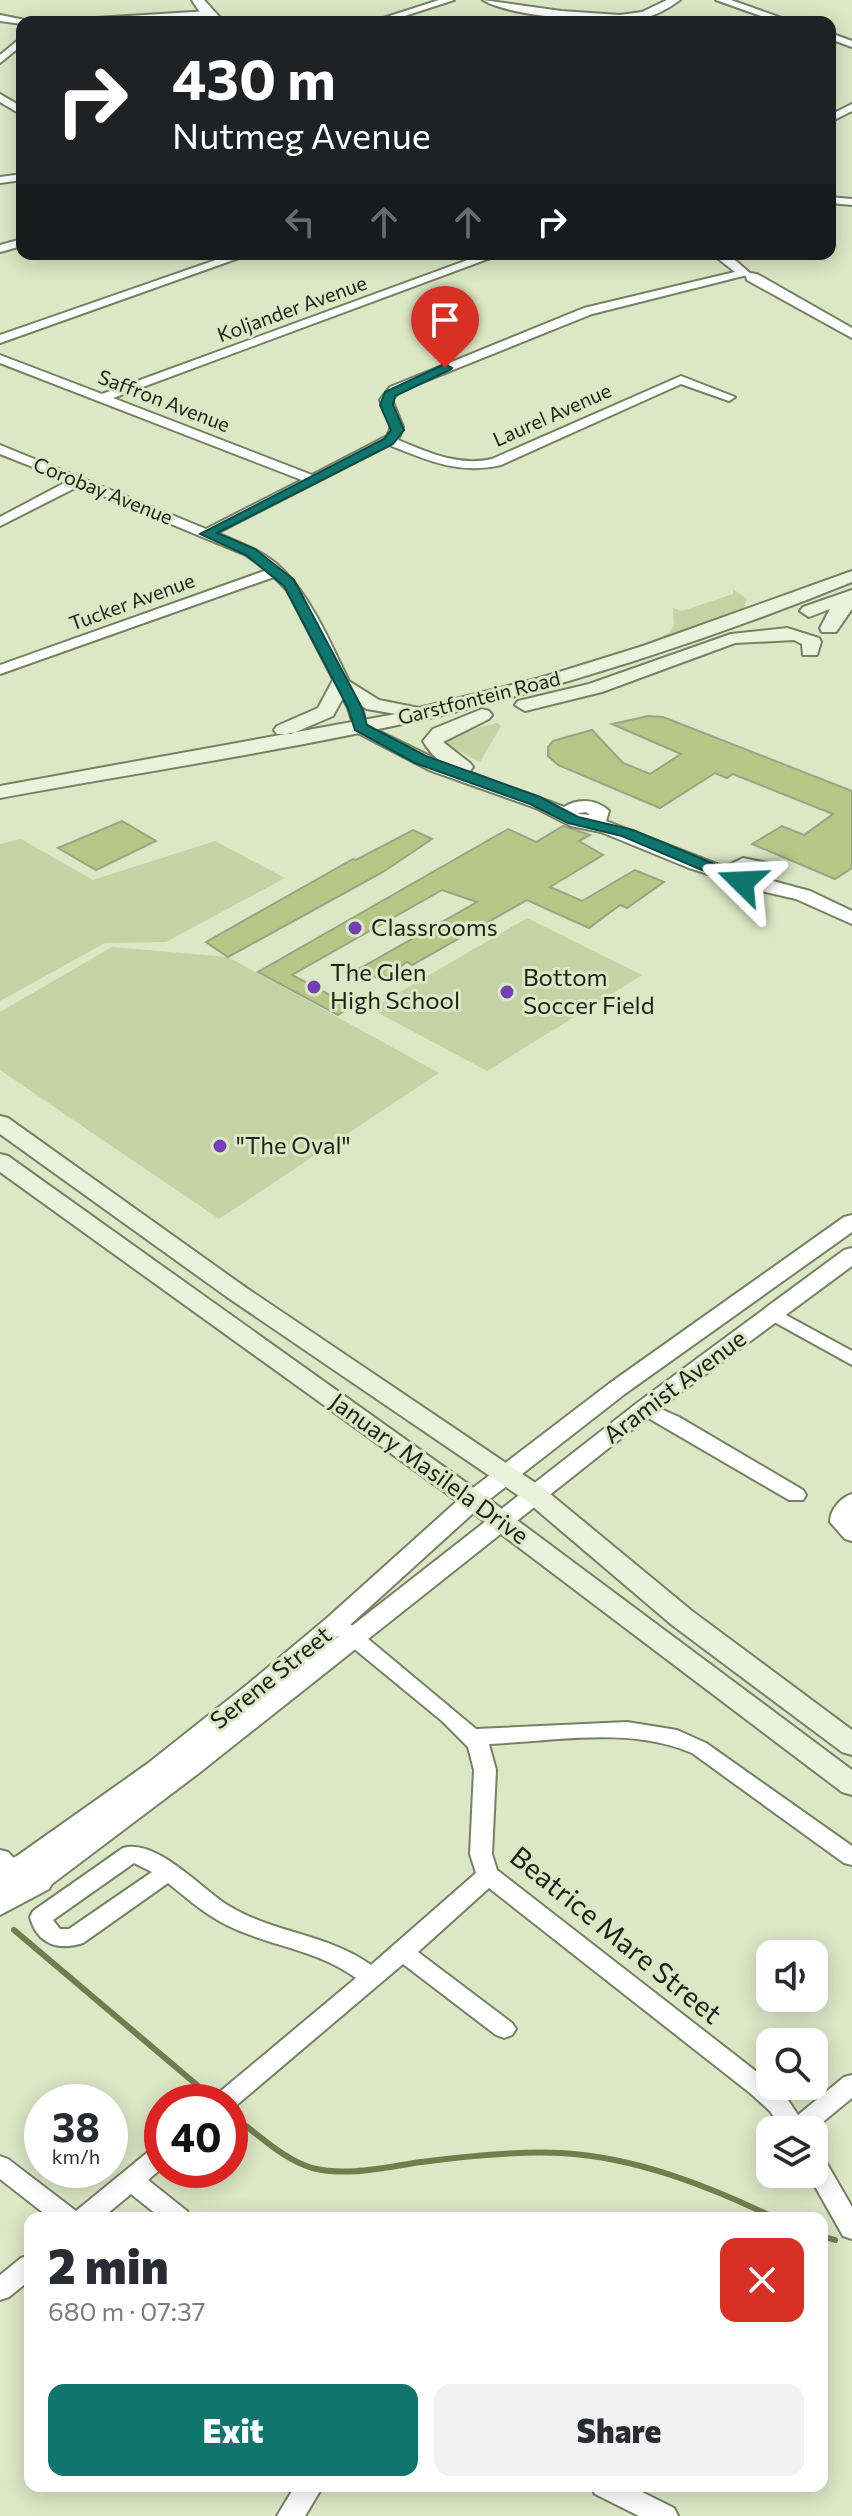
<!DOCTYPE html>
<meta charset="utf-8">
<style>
body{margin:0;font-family:Commissioner,sans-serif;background:#f2f2f3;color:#2b2b33;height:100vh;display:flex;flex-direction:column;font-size:30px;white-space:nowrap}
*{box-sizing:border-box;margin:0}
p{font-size:26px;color:#7c7c81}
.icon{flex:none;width:44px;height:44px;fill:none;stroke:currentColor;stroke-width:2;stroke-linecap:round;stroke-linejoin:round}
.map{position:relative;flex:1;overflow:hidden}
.drawer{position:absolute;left:24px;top:2212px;width:804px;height:280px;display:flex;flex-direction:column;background:#fff;border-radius:16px;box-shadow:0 4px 20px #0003}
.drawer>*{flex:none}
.top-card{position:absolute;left:16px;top:16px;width:820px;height:244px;border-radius:16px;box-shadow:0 4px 20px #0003;background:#202124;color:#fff;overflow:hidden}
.buttons{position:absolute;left:756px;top:1940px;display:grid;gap:16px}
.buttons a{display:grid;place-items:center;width:72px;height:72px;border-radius:16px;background:#fff;box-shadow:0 4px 20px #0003;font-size:40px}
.speed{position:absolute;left:24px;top:2084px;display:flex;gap:16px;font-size:40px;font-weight:700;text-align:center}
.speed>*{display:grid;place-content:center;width:104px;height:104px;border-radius:50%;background:#fff;box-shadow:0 4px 20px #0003;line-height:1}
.speed small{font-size:20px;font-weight:400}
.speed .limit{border:12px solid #d22;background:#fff;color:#111}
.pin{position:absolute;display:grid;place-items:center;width:68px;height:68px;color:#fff;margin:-82px -34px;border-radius:50% 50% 50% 0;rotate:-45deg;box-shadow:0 0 8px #0007}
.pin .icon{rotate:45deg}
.me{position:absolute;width:88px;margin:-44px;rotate:291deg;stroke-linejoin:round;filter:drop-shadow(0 0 6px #0008)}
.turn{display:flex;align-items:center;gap:28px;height:168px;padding:0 24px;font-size:36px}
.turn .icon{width:104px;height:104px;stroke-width:2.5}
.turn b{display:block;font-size:56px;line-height:68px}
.lanes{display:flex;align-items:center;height:76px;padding:0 24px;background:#0003;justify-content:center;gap:40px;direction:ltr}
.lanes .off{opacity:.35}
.round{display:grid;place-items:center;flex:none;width:84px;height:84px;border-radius:16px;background:#f2f2f3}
.head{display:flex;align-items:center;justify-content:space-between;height:136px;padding:0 24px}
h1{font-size:48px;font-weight:800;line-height:60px}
.cta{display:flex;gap:16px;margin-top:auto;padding:16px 24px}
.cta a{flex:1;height:92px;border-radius:16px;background:#0f766e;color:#fff;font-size:32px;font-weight:800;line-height:92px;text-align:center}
.cta a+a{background:#f2f2f3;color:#2b2b33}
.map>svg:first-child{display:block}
</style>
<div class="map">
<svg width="852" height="2516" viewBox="0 0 852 2516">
<rect width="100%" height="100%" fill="#dce7c6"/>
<g fill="#c4d2a4">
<path d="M733,589L747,599L743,610L615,656L669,633L674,625L673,608L682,611L733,594Z"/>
<path d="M497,723L501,726L480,762L445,744L446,738L452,734Z"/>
<path d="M21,839L93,880L215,841L285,878L166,942L105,943L0,1001V844Z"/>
<path d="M527,918L642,975L487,1071L371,1009Z"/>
<path d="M112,947L228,957L439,1073L219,1219L0,1070V1012Z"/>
</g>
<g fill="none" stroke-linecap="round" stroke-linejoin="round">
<g stroke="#707e4d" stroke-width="6">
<path d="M14,1930L197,2085"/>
<path d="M246,2126C267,2142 286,2160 312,2168C347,2177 386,2167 421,2162C466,2156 515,2151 561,2153C635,2157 709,2186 775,2218"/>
<path d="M822,2236L835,2240"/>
</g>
</g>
<g fill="#b5c886" stroke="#9ba485" stroke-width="2">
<path d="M648,716L663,717L852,791V868L835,879L752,844L782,826L804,835L833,814L733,774L727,778L715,773L660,808L558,765L548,756V747L553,741L592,730L623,763L650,774L681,754L612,724Z"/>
<path d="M122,821L156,841L96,870L58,848Z"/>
<path d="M563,826L590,835L579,841L603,855L550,887L582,901L635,870L664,882L627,908L620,905L589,928L527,900L412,965L407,962L381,980L359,969L477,902L442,890L292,975L351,1006L338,1015L258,972L508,829L536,842Z"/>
<path d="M413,830L432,839L383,872L228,957L206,942L353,859L356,860Z"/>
</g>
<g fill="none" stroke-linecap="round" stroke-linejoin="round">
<defs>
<g id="minor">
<path d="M439,0H454L386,22H371Z"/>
<path d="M483,0L561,11L620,15L642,12L667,0H680C668,9 651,18 635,20C603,24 509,16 483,0Z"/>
<path d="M716,0H731L793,22H778Z"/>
<path d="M209,11V15L206,16L75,22L80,19Z"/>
<path d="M0,15L35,22L22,24L0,21Z"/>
<path d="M830,33L852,41V47L830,39Z"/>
<path d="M22,37V45L0,63V55Z"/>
<path d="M0,94L22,107V115L0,102Z"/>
<path d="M852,104V111L830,122V115Z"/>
<path d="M22,174V180L0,183V177Z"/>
<path d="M830,197L852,199V205L830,203Z"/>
<path d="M22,239V246L0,252V245Z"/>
<path d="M233,254H250L0,343V335Z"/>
<path d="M484,254H501L113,398L312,475L387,436L391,427L380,400L390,387L584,308L743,270L747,271V275L592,314L413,386L398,393L392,400L403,427L398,440C428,452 458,467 492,459L681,376L735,397L729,401L681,384L501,465C459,475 427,460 389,445L217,533C240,543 264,551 282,569C317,603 339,664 362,708L367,727L365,730H355L348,708L287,590L274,577L0,674V665L267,570L246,555L79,486L0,526V517L68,481L0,454V445L206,529L302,480L0,363V355L102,394Z"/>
<path d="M773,1308L852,1351V1365L767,1318L764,1314L767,1310Z"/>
<path d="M645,1402L679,1417L803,1490L806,1495L803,1500H789L638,1412L636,1408L638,1404Z"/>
<path d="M852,1494V1541L845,1539L830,1522C830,1510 840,1498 852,1494Z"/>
<path d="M342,1621L349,1623L476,1729L627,1722L677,1730L706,1743L852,1846V1865L844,1863L692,1753C630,1726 554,1741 489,1744L496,1770L492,1854L497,1870L766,2079L770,2086L786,2097L798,2115L844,2077L852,2075V2098L813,2130H782L770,2111L750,2093L489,1888L418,1952L512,2023L516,2029L512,2035L504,2038L496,2035L403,1964L232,2109H230V2102H212L216,2095L356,1978C319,1951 276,1947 235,1929C209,1918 189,1900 168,1883L83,1943C58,1951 37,1944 30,1917L33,1911L123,1848C157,1838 202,1890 229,1906C273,1933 328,1934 371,1965L476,1873L470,1854L474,1770L468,1747L442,1721L335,1633L332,1628L335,1623ZM134,1863L152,1872L69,1929H60L53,1920Z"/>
<path d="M0,1850L8,1852L24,1869L21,1875L13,1877L0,1870Z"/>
<path d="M162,2144V2168L148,2180L187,2211L190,2218H161L131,2194L102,2218H50L0,2179V2156L8,2159L76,2211L154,2147Z"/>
<path d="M814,2152L822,2155L852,2207V2239L843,2236L808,2174H814Z"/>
<path d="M30,2255V2280L9,2297L0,2300V2275L21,2258Z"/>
<path d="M295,2486H323L305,2516H277Z"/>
<path d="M591,2486H630L674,2508L678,2516H639L595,2494Z"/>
</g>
<g id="tertiary">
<path d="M192,0H204L224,22C206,22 201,15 192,0Z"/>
<path d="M712,254H728L750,273L757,274L852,328V338L747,280L746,276L739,275Z"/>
<path d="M360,722L442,762L564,807C578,798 597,799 609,811L606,821L725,867L743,858L767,863L774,875L769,880L810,891L852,911V924L796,899L731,884L727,880L689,868L601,832L571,826L536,808L429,770L354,731L351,727L354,723ZM586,812L590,815L578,814L579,813ZM746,870L753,871L754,873L744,875L742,873Z"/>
<path d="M852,1215V1232L626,1393L481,1506L330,1643L637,1403L844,1250L852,1248V1266L653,1413L199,1773L52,1884L49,1889L0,1915V1864L17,1856L147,1764L248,1684L327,1618L465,1494L610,1383L844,1217Z"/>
</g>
<g id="secondary">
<path d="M852,571V582C718,636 582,681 442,715C296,749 147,771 0,798V786L396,714L367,709L344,696L333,716L291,734H277L274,730L277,726L318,708L333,680H347L379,700L419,708L540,678L643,646Z"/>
<path d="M852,590V609L836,632H822L820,628L830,609L809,617L800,611L803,607Z"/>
<path d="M787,628L819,638L821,642L817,655H803L802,644L794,640L735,643L602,692L525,711L515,705L518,701L589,684L731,634Z"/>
<path d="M482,709L489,711L492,715L489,719L443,742L470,763L473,767L470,771C452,775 431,756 423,741L433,729Z"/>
<path d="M0,1116L8,1118L245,1287L543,1488L692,1611L852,1730V1755L842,1752L672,1625L525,1500L227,1297L0,1134Z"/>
<path d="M0,1154L8,1156L482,1494L852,1770V1795L842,1792L464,1506L0,1172Z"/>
</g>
</defs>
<use href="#minor" stroke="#778062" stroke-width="4"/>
<use href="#tertiary" stroke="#778062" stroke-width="4"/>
<use href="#secondary" stroke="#778062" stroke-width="4"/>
<use href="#minor" fill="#fff" fill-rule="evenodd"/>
<use href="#tertiary" fill="#fff" fill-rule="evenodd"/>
<use href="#secondary" fill="#ebf1dd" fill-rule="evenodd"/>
</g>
<path fill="#0f766e" stroke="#0a4d48" stroke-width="2" d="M445,364L452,368L450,370L395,396L393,405L404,430L393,444L217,533L255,549L294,580L362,708L367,725L426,756L540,797L578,817L633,830L748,878V885H737L622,836L568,823L530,804L415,763L355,730L348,708L284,586L246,555L200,534L384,439L391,430L380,405L385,392Z"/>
<g fill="#763fb5" stroke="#dce7c6" stroke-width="3">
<circle cx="355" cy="928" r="8"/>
<circle cx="314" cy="987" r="8"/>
<circle cx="507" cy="992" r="8"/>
<circle cx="220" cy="1146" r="8"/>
</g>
<g text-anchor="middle" stroke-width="6" stroke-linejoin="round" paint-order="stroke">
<g font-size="20" fill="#1d2014" stroke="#dce7c6">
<text transform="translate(292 309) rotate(-20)" y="7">Koljander Avenue</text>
<text transform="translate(164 401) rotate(21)" y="7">Saffron Avenue</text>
<text transform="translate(552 415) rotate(-24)" y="7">Laurel Avenue</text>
<text transform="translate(103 491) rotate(22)" y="7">Corobay Avenue</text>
<text transform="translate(132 602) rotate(-20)" y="7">Tucker Avenue</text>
<text transform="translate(479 698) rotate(-14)" y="7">Garstfontein Road</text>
</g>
<g font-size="24" fill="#1d2014" stroke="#dce7c6" text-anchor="start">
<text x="371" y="936">Classrooms</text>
<text x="330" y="981">The Glen<tspan x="330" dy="28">High School</tspan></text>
<text x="523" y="986">Bottom<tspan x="523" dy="28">Soccer Field</tspan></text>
<text x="236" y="1154">"The Oval"</text>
</g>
<g font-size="24" fill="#1d2014" stroke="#dce7c6">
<text transform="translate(675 1387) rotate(-37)" y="8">Aramist Avenue</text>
<text transform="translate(429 1469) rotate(36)" y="8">January Masilela Drive</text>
<text transform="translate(271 1678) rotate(-39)" y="8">Serene Street</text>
</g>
<g font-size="28" fill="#1d2014" stroke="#dce7c6">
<text transform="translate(616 1935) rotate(39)" y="10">Beatrice Mare Street</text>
</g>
</g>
</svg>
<div class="buttons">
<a><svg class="icon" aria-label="sound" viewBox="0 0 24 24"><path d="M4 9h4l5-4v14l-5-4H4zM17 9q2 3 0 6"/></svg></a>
<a><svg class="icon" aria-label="search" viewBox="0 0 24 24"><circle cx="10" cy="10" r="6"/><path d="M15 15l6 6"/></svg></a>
<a><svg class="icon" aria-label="layers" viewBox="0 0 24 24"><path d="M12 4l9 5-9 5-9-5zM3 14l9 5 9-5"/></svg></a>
</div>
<div class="speed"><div>38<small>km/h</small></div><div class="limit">40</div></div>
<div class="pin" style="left:445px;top:368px;background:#d93025"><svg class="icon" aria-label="arrive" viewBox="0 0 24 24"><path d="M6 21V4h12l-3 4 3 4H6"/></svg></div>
<svg class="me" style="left:742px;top:882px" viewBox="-20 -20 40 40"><path d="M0-17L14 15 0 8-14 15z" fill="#0f766e" stroke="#fff" stroke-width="4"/></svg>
<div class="top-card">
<div class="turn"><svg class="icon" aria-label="right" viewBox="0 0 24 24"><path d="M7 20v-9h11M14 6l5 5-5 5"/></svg><div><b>430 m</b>Nutmeg Avenue</div></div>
<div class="lanes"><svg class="icon off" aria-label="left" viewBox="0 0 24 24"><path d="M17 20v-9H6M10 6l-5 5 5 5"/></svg><svg class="icon off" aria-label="ahead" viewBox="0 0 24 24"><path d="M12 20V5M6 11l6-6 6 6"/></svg><svg class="icon off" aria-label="ahead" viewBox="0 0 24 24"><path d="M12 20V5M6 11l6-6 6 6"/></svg><svg class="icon" aria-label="right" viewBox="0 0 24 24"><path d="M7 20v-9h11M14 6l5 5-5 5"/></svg></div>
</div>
<section class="drawer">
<div class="head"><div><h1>2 min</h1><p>680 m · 07:37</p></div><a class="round" style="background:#d93025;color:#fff"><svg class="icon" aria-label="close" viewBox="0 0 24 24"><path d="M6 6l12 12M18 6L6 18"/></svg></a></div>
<div class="cta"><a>Exit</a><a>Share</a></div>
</section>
</div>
